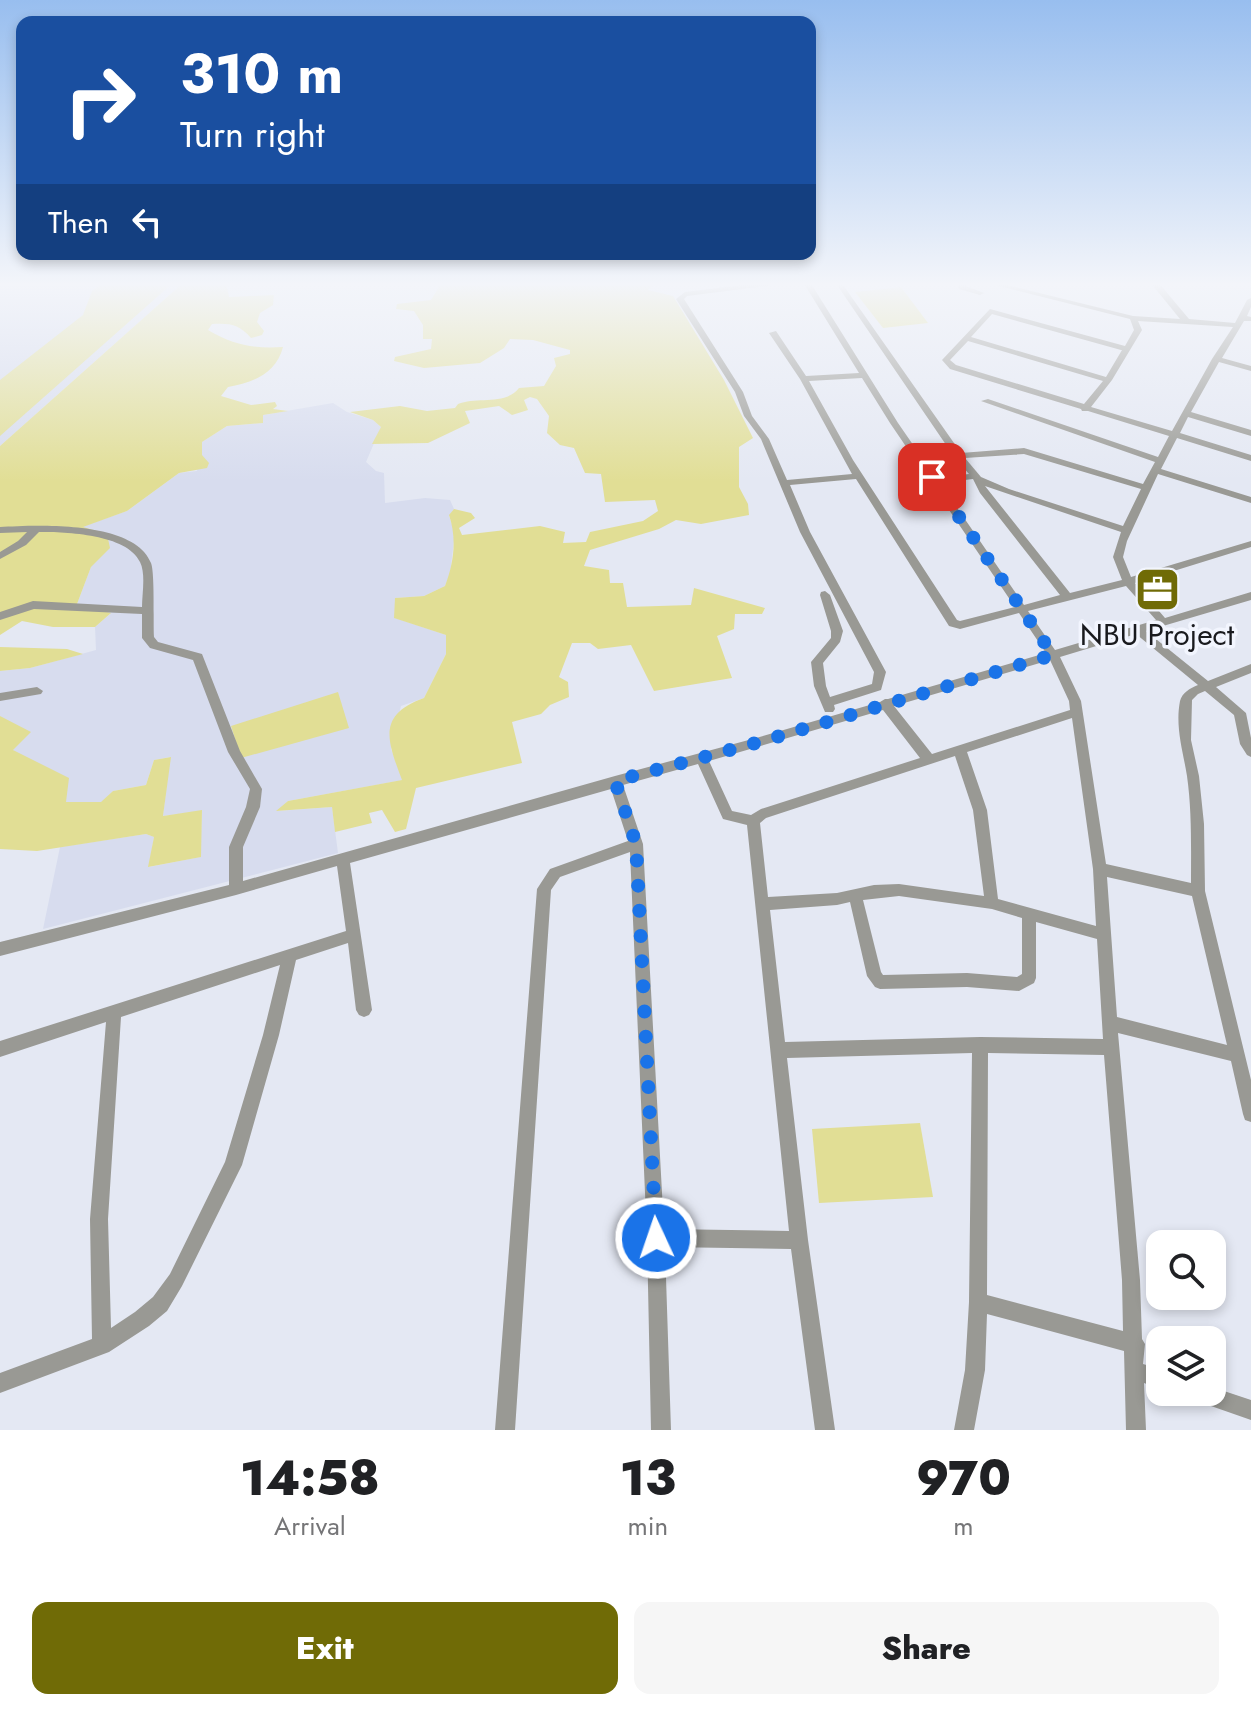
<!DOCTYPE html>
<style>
body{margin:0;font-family:Jost,sans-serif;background:#f6f6f6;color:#202124;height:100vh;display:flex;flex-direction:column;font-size:30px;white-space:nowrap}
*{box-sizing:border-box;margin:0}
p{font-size:26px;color:#757577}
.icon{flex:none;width:44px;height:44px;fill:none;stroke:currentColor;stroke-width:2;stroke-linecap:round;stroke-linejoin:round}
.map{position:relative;height:1430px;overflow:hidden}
.drawer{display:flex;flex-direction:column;background:#fff;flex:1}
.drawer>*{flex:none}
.hud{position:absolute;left:16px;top:16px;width:800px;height:244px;border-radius:16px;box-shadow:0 4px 12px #0003;background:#1a4fa0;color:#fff;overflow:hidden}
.controls{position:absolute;left:1146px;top:1230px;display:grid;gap:16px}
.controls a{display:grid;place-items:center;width:80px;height:80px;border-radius:16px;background:#fff;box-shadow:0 4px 12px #0003;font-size:40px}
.pin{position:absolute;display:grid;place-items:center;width:68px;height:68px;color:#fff;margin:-34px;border-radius:16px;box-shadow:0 4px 12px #0006}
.me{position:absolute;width:88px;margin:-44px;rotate:357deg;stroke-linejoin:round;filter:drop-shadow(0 0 6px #0008)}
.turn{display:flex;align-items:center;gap:28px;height:168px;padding:0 32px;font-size:36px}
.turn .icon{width:104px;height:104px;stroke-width:2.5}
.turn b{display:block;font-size:56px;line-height:68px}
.then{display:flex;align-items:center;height:76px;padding:0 32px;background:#0003;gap:16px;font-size:30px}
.eta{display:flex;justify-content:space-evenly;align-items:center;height:136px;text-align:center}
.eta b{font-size:48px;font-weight:800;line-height:56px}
.button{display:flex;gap:16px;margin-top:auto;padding:16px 32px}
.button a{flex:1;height:92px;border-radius:16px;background:#706b06;color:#fff;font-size:32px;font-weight:800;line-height:92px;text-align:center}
.button a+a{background:#f6f6f6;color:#202124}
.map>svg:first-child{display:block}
</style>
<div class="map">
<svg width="1251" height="1430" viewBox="0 0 1251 1430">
<rect width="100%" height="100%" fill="#e4e8f3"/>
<g fill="#d7dcee">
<path d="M0,282H184L0,446Z"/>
<path d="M333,403L347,412L373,420L381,427L366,462L376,471L384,473L385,503L425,498L450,500L454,509L449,516L455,533L450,574L445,586L424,596L395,598V618L446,635V654L424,698L401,706L391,749L403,780L288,801L278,811L332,807L338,853L43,929L60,847L146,834L154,837L149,867L200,857L202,811L163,816L170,757L154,760L146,785L113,791L102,802H66L13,750L0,716V671L30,668L96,650L95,627L110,614L77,604L91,567L81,527L127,511L179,473L197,471L202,442L227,426L263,423V415Z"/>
</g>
<g fill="#e1de95">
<path d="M103,282H174L0,436V380L83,315L92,291Z"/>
<path d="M184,282H233L227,287L229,297L274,295L273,305L260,313L257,322L264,331L262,335L251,338C239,324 230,323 212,324L208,330C233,345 254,349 283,347C276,374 252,383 228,387L221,396L251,405L275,402L277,406L273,409L288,411L263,415V423L227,426L202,442V455L209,463L207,468L179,473L127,511L83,527L107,534L110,548L91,567L77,604L111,613L95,627H53L22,621L0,635V446Z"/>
<path d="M442,282H656L648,290L673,296L724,380L753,438L739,447V487L748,504L749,515L701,524L676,520L659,529L590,550L584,566L609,570L610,583H623L627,607L691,605L694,588L765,608L762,614H735L734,629L717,636L732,678L654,691L631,645L598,649L590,643H572L559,677L568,682L569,697L550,705L541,714L512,722L522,763L416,788L406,829L395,832L382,810L369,813L372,823L335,832L332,807L276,811L288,801L402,780C387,740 377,715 424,698L446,654V635L394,618L395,598L424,596L445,586C454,563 457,538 449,515L454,509L471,513L475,518L459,528L462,535L540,526L565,532L563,543L586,542L590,532L643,521L658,511L655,500L605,502L601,474L585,473L574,448L560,445L547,433L549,416L537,399L530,397L524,400L528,410L512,415L499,406L465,411L470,423L428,443L372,444L381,427L373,420L350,412L400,406L427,411L455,408L458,404C477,396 505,406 519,388L544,386L556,366L554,358L570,354V350L533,340L510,339L504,348L480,363L424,368L394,361L395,357L431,349L432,339H423V325L414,311L396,309L397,304L431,300Z"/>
<path d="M901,287L928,323L883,328L855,292Z"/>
<path d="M0,647L67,649L83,654L30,668L0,671Z"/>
<path d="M338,692L349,728L241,758L231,726Z"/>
<path d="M0,716L31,732L13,750L69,778L66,802H101L113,791L146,785L154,760L171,757L163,816L202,810L201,857L148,867L154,837L146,834L37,851L0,849Z"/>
<path d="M920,1123L933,1197L819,1203L812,1129Z"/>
</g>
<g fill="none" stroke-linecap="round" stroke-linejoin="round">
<g fill="#999994" fill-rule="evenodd">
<path d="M766,282H785L781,284L687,296L684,299L743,392L752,416L769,439L787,480L852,474L800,379L769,333L776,331L806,376L859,373L803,282H810L898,423L936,478L969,474L955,458L835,282H841L961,453L1024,448L1143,484L1155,462L981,401L988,399L1158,457L1169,436L1088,411H1082L1081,409L950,369L942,360L990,309L1125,346L1134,330L1130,319L983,282H995L1133,316L1180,319L1150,282H1158L1189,319L1235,323L1247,300L1251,298V307L1247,316L1251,317V321H1244L1222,358L1251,366V371L1219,362L1191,412L1251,430V436L1188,417L1180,433L1251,455V461L1177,438L1161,469L1251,497V503L1158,474L1127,541L1123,557L1131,577L1251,541V547L1135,583L1165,618L1251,592V600L1146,631L1208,681L1251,664V673L1216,687L1246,713L1251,738V757L1247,755L1240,744L1234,715L1205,691L1198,694L1192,700L1191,740L1199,776L1204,824L1205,891L1251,1080V1122L1245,1120L1243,1114L1231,1061L1118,1033L1140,1280L1142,1339L1145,1344L1143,1364L1160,1369V1389L1144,1383L1146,1430H1126L1124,1351L987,1314L985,1370L974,1430H954L965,1370L969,1302L972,1053L787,1058L808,1240L835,1430H815L791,1249L665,1247L671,1430H651L647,1238L630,852L560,877L551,890L515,1430H495L537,889L550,869L628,841L611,789L350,863L372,1010L369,1015L364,1017L359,1015L356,1010L348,943L296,960L279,1035L242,1165L182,1286L167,1311L149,1326L109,1352L0,1393V1373L92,1339L90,1219L106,1022L0,1057V1041L346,931L337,866L236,895L0,956V942L229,885V847L246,807L250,789L228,752L193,660L150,648L142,638V614L34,609L0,620V612L33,601L142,607C142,594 146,574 140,562C127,534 66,532 39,532L26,545L0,559V552L18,541L27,532L0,533V527C37,525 134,520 151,563C155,573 153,623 154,637L158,642L202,654L240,751L262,789L260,807L243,847V881L615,776L756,738L880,702L885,699H888L1046,653L1019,613L960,629L949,626L856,479L790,485L810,532L886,672L881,690L834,705L835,709L833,712H825L814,686L811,662L831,638V631L820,595L821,592L825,591L830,595L843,631L840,642L823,663L826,686L830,697L872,684L874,672L800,532L761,439L744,416L735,392L676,299L685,292ZM992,314L1121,350H1122L1106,377L971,337ZM1138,321L1233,327L1212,359L1172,431L1091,407L1112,380L1142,330ZM968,341L1103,381L1084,404L956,365L950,360ZM862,378L890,423L1015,607L960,621L957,620L853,460L809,381ZM1024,454L1141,489L1123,526L1009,489L981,477L965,458ZM973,479L980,493L1060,595L1024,605L940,483ZM985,486L1121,532L1113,557L1122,580L1070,593ZM1126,586L1156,620L1055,650L1028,611ZM1136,634L1198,685C1190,688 1182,693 1180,701C1175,727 1183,751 1187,776C1192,811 1191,848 1191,883L1106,864L1081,701L1060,657ZM1050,660L1069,701L1070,710L932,754L894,706ZM883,710L920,758L761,809L751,815L732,811L709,761ZM1072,718L1093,869L1096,926L998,899L987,810L967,752ZM955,756L973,810L984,896L899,884L874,885L837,893L768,897L760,823L766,818ZM698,764L723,819L747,825L789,1231L664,1229L643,844L623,785ZM1107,877L1192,896L1227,1045L1117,1017ZM899,896L992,909L1022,918V974L1017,977L967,973L883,975L881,972L863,900ZM850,902L867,976L875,987L880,989L967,987L1019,991L1034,983L1036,978V922L1097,939L1103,1039L980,1037L785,1042L770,910L837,905ZM280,965L263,1035L225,1162L170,1274L153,1297L135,1312L111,1328L108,1219L121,1017ZM988,1053L1104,1055L1122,1280L1123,1331L987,1295Z"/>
<path d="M962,282H969L966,286L984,293L980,295L959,289L958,287Z"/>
<path d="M1245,282H1251V284H1246Z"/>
<path d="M37,687L43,691L41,694L0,701V693Z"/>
<path d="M1212,1387L1251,1400V1420L1191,1399L1188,1392H1212Z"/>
</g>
</g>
<linearGradient id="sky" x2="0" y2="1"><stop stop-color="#98beef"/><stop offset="0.59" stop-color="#f3f5fa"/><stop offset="1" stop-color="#f3f5fa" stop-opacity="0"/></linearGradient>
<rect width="1251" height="482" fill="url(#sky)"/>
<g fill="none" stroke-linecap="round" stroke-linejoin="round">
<path stroke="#1a73e8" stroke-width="14" stroke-dasharray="0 25.2" d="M656,1238L636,844L615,781L756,743L1053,655L932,477"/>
</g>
<defs>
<symbol id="office-square" viewBox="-11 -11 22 22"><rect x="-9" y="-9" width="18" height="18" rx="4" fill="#706b06" stroke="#f2f5fe"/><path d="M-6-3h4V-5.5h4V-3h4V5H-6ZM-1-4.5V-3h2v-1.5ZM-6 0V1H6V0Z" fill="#fff"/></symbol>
</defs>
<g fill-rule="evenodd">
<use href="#office-square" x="1132" y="564" width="51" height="51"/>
</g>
<g text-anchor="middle" stroke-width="7" stroke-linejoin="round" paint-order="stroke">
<g font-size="30" fill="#191a1e" stroke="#f2f5fe">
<text x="1157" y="645">NBU Project</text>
</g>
</g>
</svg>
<div class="controls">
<a><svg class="icon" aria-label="search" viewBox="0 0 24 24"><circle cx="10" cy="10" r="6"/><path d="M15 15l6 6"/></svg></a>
<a><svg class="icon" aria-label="layers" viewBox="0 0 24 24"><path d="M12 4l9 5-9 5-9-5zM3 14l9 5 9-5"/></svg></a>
</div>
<div class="pin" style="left:932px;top:477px;background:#d93025"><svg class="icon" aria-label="arrive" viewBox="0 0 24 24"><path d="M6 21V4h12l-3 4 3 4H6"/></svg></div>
<svg class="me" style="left:656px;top:1238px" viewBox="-20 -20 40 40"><circle r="17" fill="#1a73e8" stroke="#fff" stroke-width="3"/><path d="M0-11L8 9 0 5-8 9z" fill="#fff"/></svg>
<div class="hud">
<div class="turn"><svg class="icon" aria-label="right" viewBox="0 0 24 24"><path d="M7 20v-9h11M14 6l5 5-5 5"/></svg><div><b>310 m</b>Turn right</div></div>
<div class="then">Then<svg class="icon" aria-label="left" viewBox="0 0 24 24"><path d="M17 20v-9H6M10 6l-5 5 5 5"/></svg></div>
</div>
</div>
<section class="drawer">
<div class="eta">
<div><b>14:58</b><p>Arrival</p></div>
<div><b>13</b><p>min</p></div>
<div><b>970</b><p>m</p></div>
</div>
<div class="button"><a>Exit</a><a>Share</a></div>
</section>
